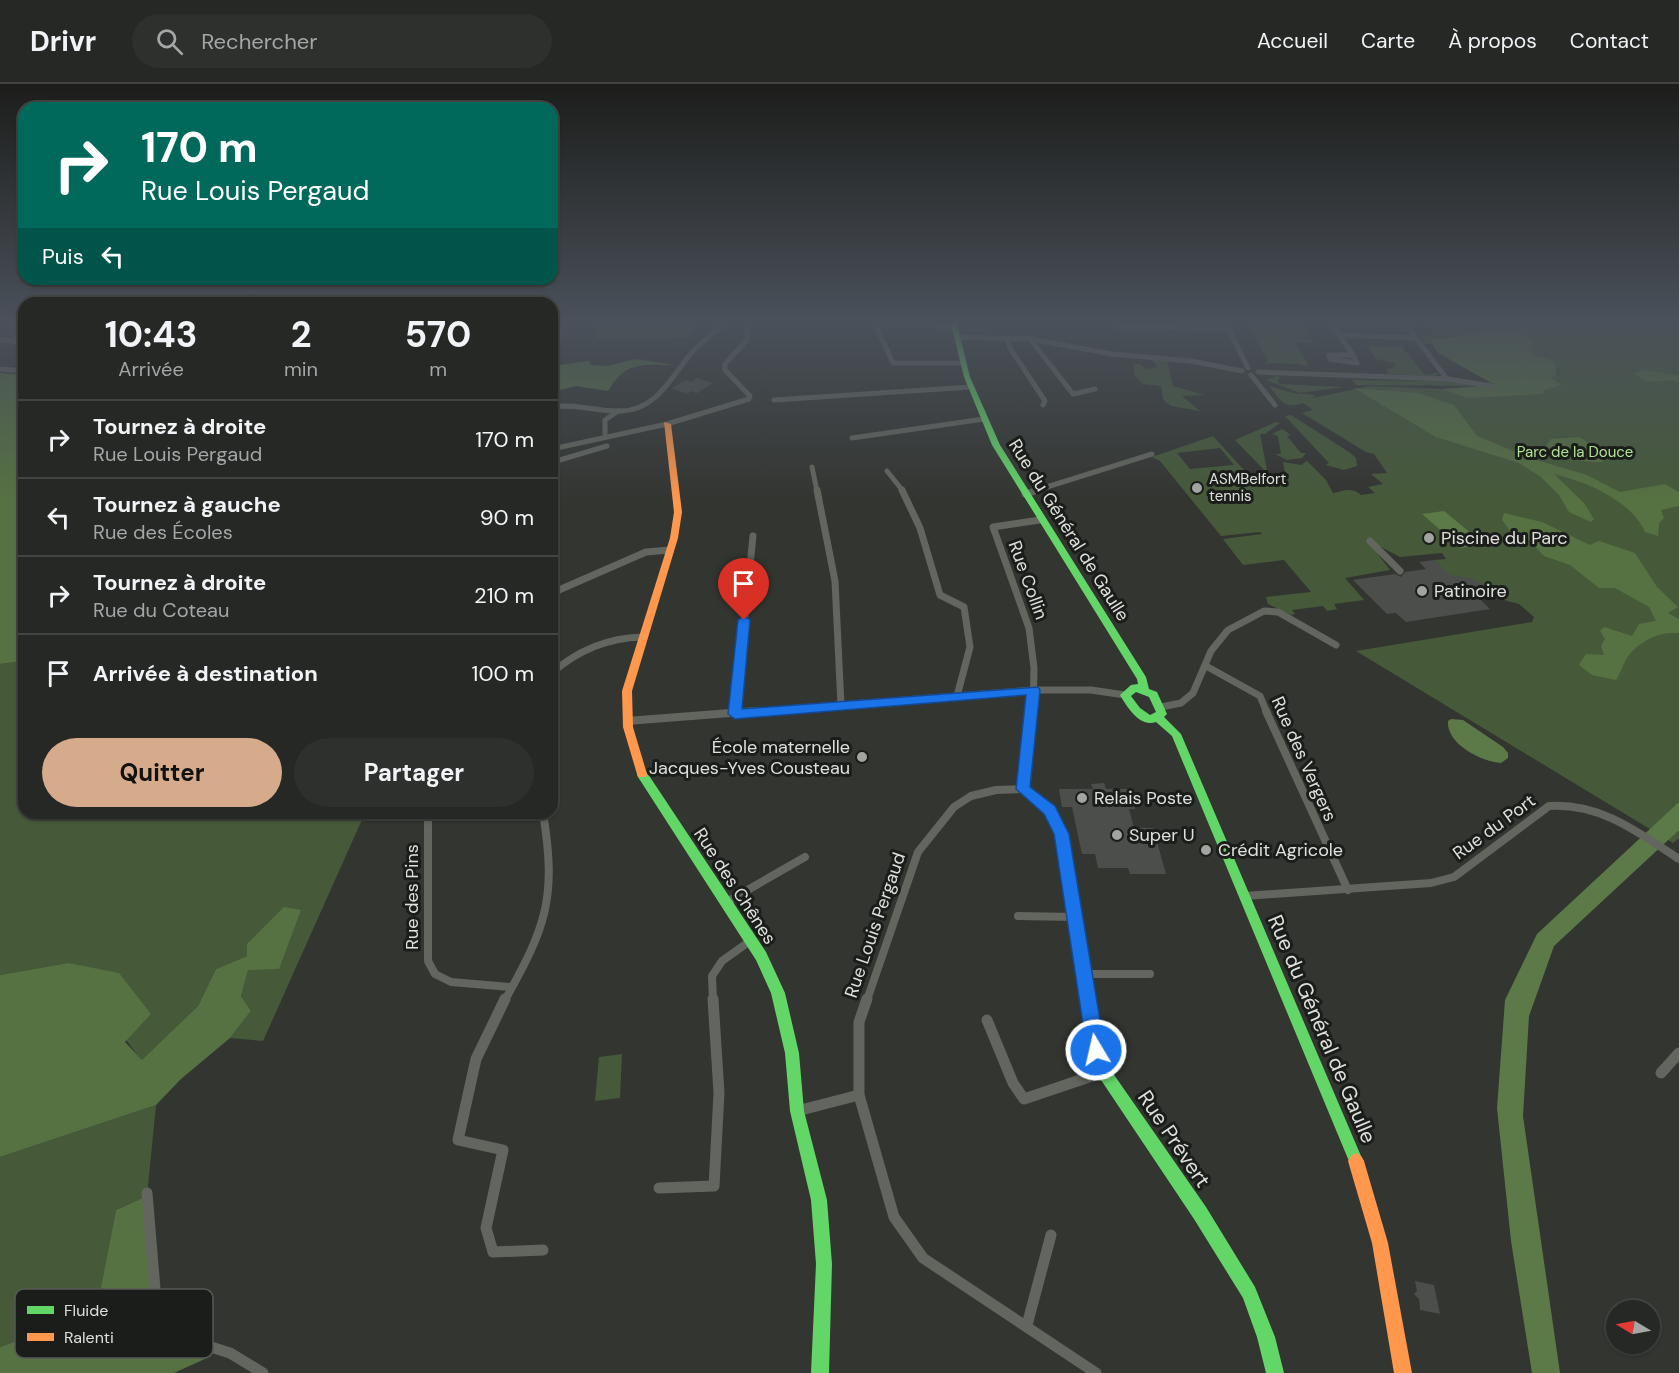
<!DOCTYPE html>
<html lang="fr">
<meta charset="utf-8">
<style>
body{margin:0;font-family:"DM Sans",sans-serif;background:#2e302d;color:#f1f3f6;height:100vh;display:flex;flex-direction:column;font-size:22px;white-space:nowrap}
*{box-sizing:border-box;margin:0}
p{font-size:20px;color:#a4a6a7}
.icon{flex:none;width:33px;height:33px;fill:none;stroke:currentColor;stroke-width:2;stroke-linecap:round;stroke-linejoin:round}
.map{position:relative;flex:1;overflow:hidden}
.side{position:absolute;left:18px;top:213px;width:540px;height:522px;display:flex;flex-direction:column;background:#262825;border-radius:18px;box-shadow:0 2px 4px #0004,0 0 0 2px #424442}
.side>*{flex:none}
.banner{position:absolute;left:18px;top:18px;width:540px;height:183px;border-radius:18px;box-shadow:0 2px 4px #0004,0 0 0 2px #424442;background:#00695c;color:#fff;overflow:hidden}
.needle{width:39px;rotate:280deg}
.buttons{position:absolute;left:1606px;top:1216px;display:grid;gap:12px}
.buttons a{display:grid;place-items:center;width:54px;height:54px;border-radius:50%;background:#262825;box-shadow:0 2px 4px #0004,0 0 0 2px #424442;font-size:30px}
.pin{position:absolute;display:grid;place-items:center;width:51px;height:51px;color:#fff;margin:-62px -26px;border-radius:50% 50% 50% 0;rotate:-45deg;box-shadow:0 0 6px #0007}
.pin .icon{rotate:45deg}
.me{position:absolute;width:66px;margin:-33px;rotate:351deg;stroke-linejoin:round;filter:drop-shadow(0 0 4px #0008)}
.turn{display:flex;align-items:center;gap:21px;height:126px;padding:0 24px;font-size:27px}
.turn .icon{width:78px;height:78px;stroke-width:2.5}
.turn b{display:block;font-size:42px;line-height:51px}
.then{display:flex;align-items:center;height:57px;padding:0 24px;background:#0003;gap:12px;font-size:22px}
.eta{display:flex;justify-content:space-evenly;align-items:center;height:102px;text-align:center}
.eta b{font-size:36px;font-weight:700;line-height:42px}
.cta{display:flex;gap:12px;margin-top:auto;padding:12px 24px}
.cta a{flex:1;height:69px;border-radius:36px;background:#d6ab8b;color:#111;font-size:24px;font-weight:700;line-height:69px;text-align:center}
.cta a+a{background:#2e302d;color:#f1f3f6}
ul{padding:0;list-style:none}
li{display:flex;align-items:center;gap:18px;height:78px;padding:0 24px;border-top:2px solid #424442}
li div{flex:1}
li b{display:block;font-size:22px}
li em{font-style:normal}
header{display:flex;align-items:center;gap:36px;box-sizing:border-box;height:84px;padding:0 30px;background:#262825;border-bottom:2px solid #424442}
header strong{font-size:28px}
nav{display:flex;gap:33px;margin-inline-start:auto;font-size:21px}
.search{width:420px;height:54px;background:#2e302d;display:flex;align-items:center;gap:15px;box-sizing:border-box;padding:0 21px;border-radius:33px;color:#a4a6a7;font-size:22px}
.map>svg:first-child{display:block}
</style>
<header>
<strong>Drivr</strong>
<div class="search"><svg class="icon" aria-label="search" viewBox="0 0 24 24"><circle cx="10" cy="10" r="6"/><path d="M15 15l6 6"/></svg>Rechercher</div>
<nav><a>Accueil</a><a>Carte</a><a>À propos</a><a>Contact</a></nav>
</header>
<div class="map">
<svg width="1679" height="1289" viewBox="0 0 1679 1289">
<rect width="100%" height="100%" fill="#333531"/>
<g fill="#465a39" fill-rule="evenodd">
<path d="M600,236H698L688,254L595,255Z"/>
<path d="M1245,236H1300L1314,259H1295L1308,280L1307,283L1300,280L1266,279L1268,277Z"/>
<path d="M1424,236L1511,240L1509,236H1521L1514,243L1555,237L1546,236H1679V754L1673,759L1356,567L1532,538L1534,533L1519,520L1485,511L1477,504L1481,502L1470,494L1453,495L1434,476L1446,475L1442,469L1400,473L1381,463L1377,469L1390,486L1345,494L1364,516L1334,520L1337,525L1327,527L1323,522L1292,526L1295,530L1291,531L1268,520L1266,513L1311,508L1284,476L1243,481L1223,455L1262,450L1260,448L1221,452L1160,377L1152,373L1213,352L1253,396L1286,393L1283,378L1301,381L1307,377L1326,396L1333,409C1342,408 1350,402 1361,411L1375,409L1368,403L1383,400L1371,390L1387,389L1374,370L1366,368L1302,329L1313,326L1303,319C1283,325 1282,317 1269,302L1293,309L1315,311L1313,314L1370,302L1442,305L1496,302L1438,269L1471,262L1454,252L1433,253L1432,260H1426L1420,252L1435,251ZM1220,364L1234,381L1190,385L1177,369Z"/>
<path d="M1366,262L1402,263L1424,290L1439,289L1435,292L1388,290L1386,285L1395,283L1394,279L1376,275Z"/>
<path d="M1150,275L1167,277L1173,302L1204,311L1182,312L1200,327L1171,322L1163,316L1161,302L1143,300L1134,291V280H1141L1146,285L1158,283Z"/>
<path d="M1278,292L1280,295H1277L1279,300L1344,303L1300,309L1266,296Z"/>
<path d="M1352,296L1440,297L1482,302L1356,301Z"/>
<path d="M1291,331L1349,368L1356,374L1357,382L1344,386L1326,381L1329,379L1285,332Z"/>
<path d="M1276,338L1280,339L1265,350H1260L1267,386H1264L1235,356Z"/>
<path d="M1282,345L1291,351L1287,352L1301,369H1306L1302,374L1287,376L1275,370H1281L1278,352L1272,350Z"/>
<path d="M16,578L24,583V729H365L263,957L230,954L251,927L241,912L248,885H279L247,872L216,885L198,922L142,977L68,879L0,891V580Z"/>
<path d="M622,970L620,1014L595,1017L599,973Z"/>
<path d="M156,1021L147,1112L116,1126L99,1213L22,1255L0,1263V1073Z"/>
</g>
<g fill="#567142">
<path d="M1521,236L1560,237L1567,242L1557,245L1555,242L1530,244L1525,250L1533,260L1531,265L1534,271L1555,277L1556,291L1550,293L1562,301L1544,306L1543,310L1468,314L1442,305L1496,301L1438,269L1432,260V254H1448L1513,243Z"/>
<path d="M635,275L674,281C643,281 626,276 608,307L576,302L552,308V282L589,277L591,281L608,282Z"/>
<path d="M1645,286L1679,292V299L1673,296L1648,298L1634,290Z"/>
<path d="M0,289L24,291V314L21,315L24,320V583L16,578L0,580Z"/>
<path d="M1354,304L1418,309L1454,321L1477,352L1533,375L1587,391L1620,408L1665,400L1679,408V422L1661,426L1664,434L1659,439L1658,452L1645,448C1632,417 1585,397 1554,390L1584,419L1594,435L1591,438L1569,428L1559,411L1541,393L1519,379L1436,353Z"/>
<path d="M1579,353L1605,369L1607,373L1602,378C1574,378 1570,373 1546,362L1551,355Z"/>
<path d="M1504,429L1542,438L1590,461L1599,457L1635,469L1657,503L1678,523L1668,529L1679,535V549C1661,547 1641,556 1629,571C1624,577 1621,589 1616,596L1592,591L1579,581L1586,570L1604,571L1601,562L1605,555L1600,547L1604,543L1632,552L1639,540L1656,537L1649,523L1615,504H1599L1570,481L1544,472L1524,451L1511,448L1502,436Z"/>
<path d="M284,823L301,826L279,885L248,886L241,912L251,927L230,954L181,995L156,1021L0,1073V891L68,879L119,889L151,930L125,958L142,976L198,922L216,885L247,872V860Z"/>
<path d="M147,1112L151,1218L207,1274L174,1289H0V1263L22,1255L99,1213L116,1126Z"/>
</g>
<g fill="#5c7948">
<path d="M1444,427L1484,460L1461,464L1422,430Z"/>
<path d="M1451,635L1463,636L1503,663L1508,669V674L1501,679C1482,678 1446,660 1448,637Z"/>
<path d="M1679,718V746L1554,862L1529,932L1523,1032L1560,1289H1532L1511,1157L1497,1024L1505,916L1537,850Z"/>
</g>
<g fill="#4c4e4b">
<path d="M697,294L713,299L697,309L692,307L687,310L672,304L686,296L691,298Z"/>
<path d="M1434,476L1450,491L1470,494L1483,500L1479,505L1485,511L1481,516L1490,525L1406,538L1396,529L1387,530L1353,496L1395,490L1401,493L1405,488L1426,485L1419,478Z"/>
<path d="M1104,699L1106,705H1133L1135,725H1129L1134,744H1153L1166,790H1130L1128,784H1098L1095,770H1082L1072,723H1062L1059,705H1093L1091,700Z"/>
<path d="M1415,1197L1434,1201L1440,1230L1420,1226L1419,1215L1414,1210L1417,1207Z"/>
</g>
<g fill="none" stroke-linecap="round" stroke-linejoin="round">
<g stroke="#62665e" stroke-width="5">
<path d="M882,236H873L893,279H962"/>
<path d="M884,236L955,244"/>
<path d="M1224,236L1248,284"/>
<path d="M1329,236L1353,271"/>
<path d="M1564,236L1574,240"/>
<path d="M1330,237L1405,239"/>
<path d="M1403,237L1447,295"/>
<path d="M1117,242L1229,245"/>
<path d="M1340,251L1416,254"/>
<path d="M957,253L1030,255L1112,270L1191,277L1242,287"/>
<path d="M1007,254L1010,264L1045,317L1043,321"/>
<path d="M1030,255L1073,310L1095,305"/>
<path d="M0,256L24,258"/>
<path d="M14,256L24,248"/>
<path d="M555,270L563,236"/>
<path d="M1329,271H1353L1357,279L1330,275Z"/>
<path d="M0,285L24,287"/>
<path d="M1258,288L1447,295L1492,302"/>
<path d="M1251,291L1275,321"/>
<path d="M774,316L971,303"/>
<path d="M552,323C576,319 597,328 621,327C658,326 672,291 693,267C703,256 717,248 727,236"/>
<path d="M605,349V336L618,327"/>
<path d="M852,354L984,335"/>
<path d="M552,365L667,340L749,315L750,312L725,286V280L747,256V236"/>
<path d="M553,378L607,362"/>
<path d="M812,383L817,407"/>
<path d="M887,387L903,407"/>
<path d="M1034,407L1152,370"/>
</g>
<g stroke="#62665e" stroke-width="7">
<path d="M817,406L835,497L841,621"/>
<path d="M902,406L920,444L940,511L964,523L970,563L957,612"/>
<path d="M1025,410L1039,406"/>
<path d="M1370,457L1400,487"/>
<path d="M552,500L559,506"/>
<path d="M552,509L646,468L670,466"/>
<path d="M1206,582L1260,612L1267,629"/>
<path d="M552,589C578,566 607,554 642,553"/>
<path d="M1161,623L1181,619L1193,609L1211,567L1228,546L1264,527L1278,528L1336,561"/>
<path d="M735,629L753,452"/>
<path d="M736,629L1033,606H1091L1125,611"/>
<path d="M1033,629L1034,584L1029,544L993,443L1040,436"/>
</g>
<g stroke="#62665e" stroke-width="8">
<path d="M1266,627L1348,806"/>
<path d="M735,630V627"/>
<path d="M627,637L756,627"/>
<path d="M428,729V877L435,890L451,898L511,903"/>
<path d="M1245,812L1431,799L1454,793L1549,722C1601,719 1638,748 1679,775"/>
<path d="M725,819L805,773"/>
<path d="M1018,832L1075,833"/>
<path d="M1084,890H1150"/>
<path d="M505,916C546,843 557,814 543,729"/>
<path d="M713,916L712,892L722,877L750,857"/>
<path d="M867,916L918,768L954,723L971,712L996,706L1023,705L1033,627"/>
</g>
<g stroke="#62665e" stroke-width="11">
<path d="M505,915L476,975L458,1056L503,1066L486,1144L493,1168L543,1166"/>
<path d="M867,915L859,938V1011L894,1133L923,1174L1096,1289"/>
<path d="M987,936L1013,999L1024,1015L1104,988"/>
<path d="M1661,989L1679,969"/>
<path d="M797,1027L859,1011"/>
<path d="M659,1104L714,1102L719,1009L713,915"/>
<path d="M147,1109L156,1217L211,1263L230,1269L263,1289"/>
<path d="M1027,1241L1051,1151"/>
</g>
<g fill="#63d668" fill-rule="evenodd">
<path d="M950,236H956L970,293L1000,361L1146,593L1149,605L1157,608L1167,630L1164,633L1181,650L1361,1072L1364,1077L1361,1082L1356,1085L1351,1082L1172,652L1156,638C1140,644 1127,623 1120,611L1131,601L1138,600L1137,595L992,361L964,293ZM1136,608L1149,613L1156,628L1150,631L1140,624L1131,612Z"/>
<path d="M642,686L646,687L766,868L785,909L799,969L804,1027L827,1116L832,1180L829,1289H811L816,1180L811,1116L790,1027L785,969L771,909L756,876L638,693L637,690L638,687Z"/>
<path d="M1095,950L1100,952L1110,985L1206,1123L1255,1203L1275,1253L1284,1289H1266L1257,1253L1243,1214L1194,1135L1099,993L1088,957L1090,952Z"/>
</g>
<g fill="#ff974d" fill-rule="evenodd">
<path d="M664,338L671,340L682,428L678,454L632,607L633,643L647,690L646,693H638L637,690L623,643L622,607L670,454L674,428Z"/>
<path d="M1023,701L1054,723L1067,750L1102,957L1100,962L1095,964L1090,962L1088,957L1055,750L1046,729L1019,708L1017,705L1019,702Z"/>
<path d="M1356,1069L1361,1072L1364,1077L1388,1159L1412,1289H1394L1372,1159L1348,1077L1351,1072Z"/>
</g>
</g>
<linearGradient id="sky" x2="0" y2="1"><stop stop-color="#1c1d1b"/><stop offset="0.57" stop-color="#4a515a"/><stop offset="1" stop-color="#4a515a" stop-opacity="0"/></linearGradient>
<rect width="1679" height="416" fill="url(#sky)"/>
<path fill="#1a73e8" stroke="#114b97" stroke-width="1.5" d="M744,532L750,536L742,625L1038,603L1040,606L1030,703L1055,722L1069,750L1105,966L1102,972L1096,975L1089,972L1087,966L1054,750L1044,730L1016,705L1026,611L735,635L728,630L738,536Z"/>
<g fill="#a2a4a0" stroke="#1b1d1a" stroke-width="2">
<circle cx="1197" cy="404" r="6"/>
<circle cx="1429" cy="454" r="6"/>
<circle cx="1422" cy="507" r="6"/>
<circle cx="862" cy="673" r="6"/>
<circle cx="1082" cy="714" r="6"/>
<circle cx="1117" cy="751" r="6"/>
<circle cx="1206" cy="766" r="6"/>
</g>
<g text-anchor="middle" stroke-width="6" stroke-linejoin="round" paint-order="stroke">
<g font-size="15" fill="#b3e394" stroke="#1b1d1a">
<text x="1575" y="373">Parc de la Douce</text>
</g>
<g font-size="15" fill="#dde0db" stroke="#1b1d1a" text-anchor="start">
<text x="1209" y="400">ASMBelfort<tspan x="1209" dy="17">tennis</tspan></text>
</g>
<g font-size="18" fill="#dde0db" stroke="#1b1d1a">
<text transform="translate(1069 446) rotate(58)" y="6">Rue du Général de Gaulle</text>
<text transform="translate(1028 496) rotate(70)" y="6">Rue Collin</text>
<text transform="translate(1304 675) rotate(66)" y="6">Rue des Vergers</text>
<text transform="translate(1494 743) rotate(-36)" y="6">Rue du Port</text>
<text transform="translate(735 802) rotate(57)" y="6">Rue des Chênes</text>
<text transform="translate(412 813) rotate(-90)" y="6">Rue des Pins</text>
<text transform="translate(875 841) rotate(-71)" y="6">Rue Louis Pergaud</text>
</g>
<g font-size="18" fill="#dde0db" stroke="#1b1d1a" text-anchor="start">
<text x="1441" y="460">Piscine du Parc</text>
<text x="1434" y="513">Patinoire</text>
<text x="850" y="669" text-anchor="end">École maternelle<tspan x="850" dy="21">Jacques-Yves Cousteau</tspan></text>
<text x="1094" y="720">Relais Poste</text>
<text x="1129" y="757">Super U</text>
<text x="1218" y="772">Crédit Agricole</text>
</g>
<g font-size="21" fill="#dde0db" stroke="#1b1d1a">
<text transform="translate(1322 945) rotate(67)" y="7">Rue du Général de Gaulle</text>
<text transform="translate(1174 1055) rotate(56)" y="7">Rue Prévert</text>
</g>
</g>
<rect x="15" y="1205" width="198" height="69" rx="9" fill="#1b1d1a" stroke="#555854" stroke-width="1.5"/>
<rect x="27" y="1222" width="27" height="8" fill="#63d668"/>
<rect x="27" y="1249" width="27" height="8" fill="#ff974d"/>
<g font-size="16" fill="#dde0db">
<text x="64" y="1232">Fluide</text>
<text x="64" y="1259">Ralenti</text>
</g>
</svg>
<div class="buttons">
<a><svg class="needle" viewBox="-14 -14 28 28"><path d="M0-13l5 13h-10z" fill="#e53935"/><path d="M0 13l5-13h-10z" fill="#a4a6a7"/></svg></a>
</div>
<div class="pin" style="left:744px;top:536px;background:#d93025"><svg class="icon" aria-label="arrive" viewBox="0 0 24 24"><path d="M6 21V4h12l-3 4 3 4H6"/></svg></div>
<svg class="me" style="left:1096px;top:966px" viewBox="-20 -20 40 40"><circle r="17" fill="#1a73e8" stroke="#fff" stroke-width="3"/><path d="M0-11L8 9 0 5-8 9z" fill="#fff"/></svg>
<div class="banner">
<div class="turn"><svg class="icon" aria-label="right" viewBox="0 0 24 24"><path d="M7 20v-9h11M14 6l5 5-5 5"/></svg><div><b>170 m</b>Rue Louis Pergaud</div></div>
<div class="then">Puis<svg class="icon" aria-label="left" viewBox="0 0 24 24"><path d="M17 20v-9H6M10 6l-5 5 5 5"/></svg></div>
</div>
<section class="side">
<div class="eta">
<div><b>10:43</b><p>Arrivée</p></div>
<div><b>2</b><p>min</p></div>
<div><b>570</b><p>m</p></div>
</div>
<ul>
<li><svg class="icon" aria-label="right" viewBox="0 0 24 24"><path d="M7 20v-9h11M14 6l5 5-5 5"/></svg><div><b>Tournez à droite</b><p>Rue Louis Pergaud</p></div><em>170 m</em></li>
<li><svg class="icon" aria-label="left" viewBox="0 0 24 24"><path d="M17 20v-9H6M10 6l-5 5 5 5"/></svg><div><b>Tournez à gauche</b><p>Rue des Écoles</p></div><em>90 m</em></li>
<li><svg class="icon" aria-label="right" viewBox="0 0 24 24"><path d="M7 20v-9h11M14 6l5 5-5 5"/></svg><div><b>Tournez à droite</b><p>Rue du Coteau</p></div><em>210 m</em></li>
<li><svg class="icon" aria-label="arrive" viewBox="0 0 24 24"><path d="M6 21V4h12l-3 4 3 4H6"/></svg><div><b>Arrivée à destination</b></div><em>100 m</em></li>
</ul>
<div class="cta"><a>Quitter</a><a>Partager</a></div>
</section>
</div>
